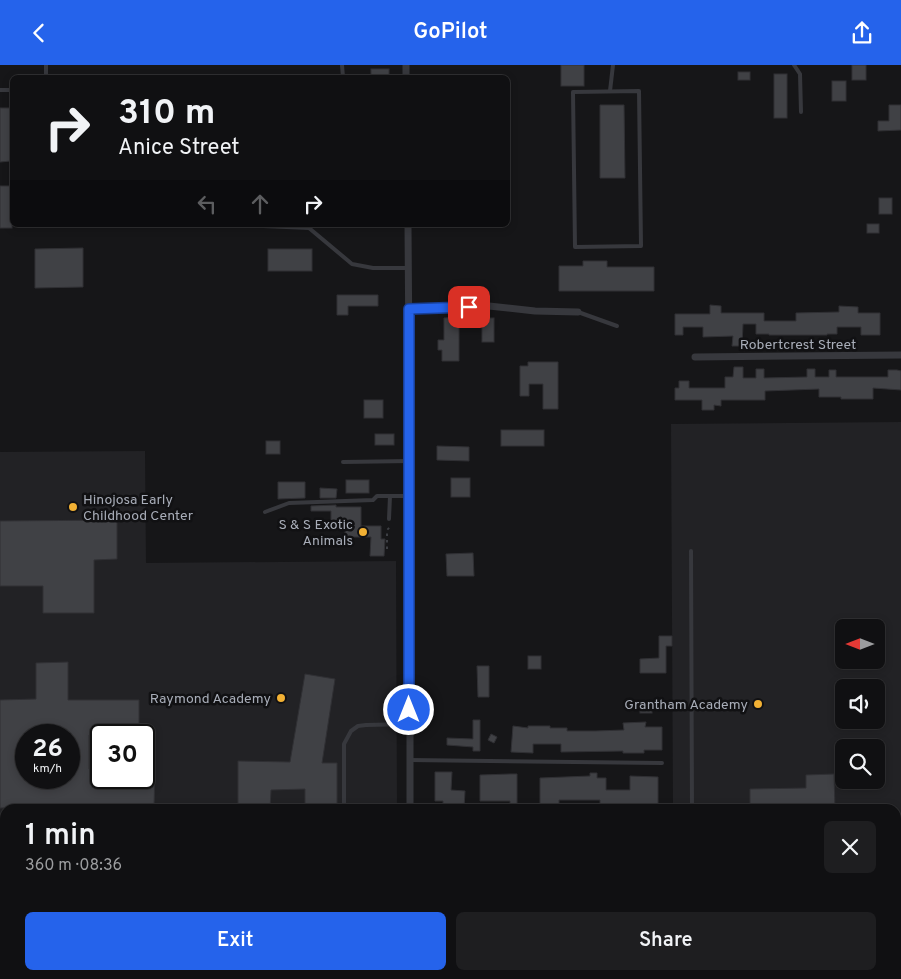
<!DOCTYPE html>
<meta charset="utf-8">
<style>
body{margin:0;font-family:Overpass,sans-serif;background:#1e1e20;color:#f1f3f6;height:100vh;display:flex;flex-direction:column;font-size:19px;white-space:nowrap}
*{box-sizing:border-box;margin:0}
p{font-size:16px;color:#9c9d9f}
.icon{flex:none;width:28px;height:28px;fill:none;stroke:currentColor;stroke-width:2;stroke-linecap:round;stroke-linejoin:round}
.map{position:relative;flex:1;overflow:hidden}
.details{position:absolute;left:0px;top:739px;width:901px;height:176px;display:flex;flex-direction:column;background:#101012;border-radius:15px 15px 0 0;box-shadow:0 2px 8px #0003,0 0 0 1px #303032}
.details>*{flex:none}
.hud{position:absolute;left:10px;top:10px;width:500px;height:152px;border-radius:8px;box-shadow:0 2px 8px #0003,0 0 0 1px #303032;background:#101012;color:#f1f3f6;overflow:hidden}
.needle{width:32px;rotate:270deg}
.tools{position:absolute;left:835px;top:554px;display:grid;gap:10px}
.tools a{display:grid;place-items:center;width:50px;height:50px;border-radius:8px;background:#101012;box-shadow:0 2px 8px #0003,0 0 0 1px #303032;font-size:25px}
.speed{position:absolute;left:15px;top:659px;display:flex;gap:10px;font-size:25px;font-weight:700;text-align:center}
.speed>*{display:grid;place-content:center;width:65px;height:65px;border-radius:50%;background:#101012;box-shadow:0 2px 8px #0003,0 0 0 1px #303032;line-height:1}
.speed small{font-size:12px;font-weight:400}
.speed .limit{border:2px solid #111;border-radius:8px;background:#fff;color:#111}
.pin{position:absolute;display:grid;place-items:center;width:42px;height:42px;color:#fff;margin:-21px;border-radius:10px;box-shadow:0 2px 8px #0006}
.me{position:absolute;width:55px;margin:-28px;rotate:0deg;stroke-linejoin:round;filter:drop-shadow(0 0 4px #0008)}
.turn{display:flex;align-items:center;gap:18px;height:105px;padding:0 25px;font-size:22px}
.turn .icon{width:65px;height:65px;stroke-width:2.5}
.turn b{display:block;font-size:35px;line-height:42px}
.lanes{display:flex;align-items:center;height:48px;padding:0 25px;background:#0003;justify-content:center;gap:25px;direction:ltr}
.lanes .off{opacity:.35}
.round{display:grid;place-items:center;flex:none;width:52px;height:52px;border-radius:8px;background:#1e1e20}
.head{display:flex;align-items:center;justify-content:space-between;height:85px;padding:0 25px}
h1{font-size:30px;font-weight:600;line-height:38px}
.button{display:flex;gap:10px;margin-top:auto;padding:10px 25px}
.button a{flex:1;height:58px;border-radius:8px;background:#2563eb;color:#fff;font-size:20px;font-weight:600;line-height:58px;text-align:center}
.button a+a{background:#1e1e20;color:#f1f3f6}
header{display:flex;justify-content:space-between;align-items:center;height:65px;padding:0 25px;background:#2563eb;color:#fff;font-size:22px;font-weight:600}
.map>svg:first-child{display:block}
</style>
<header><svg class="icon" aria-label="back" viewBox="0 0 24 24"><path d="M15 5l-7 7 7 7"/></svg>GoPilot<svg class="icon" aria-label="share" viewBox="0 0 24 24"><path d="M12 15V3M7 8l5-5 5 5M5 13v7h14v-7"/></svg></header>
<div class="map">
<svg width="901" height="914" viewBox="0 0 901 914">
<rect width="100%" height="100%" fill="#161618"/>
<g fill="#222225" fill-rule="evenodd">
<path d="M901,357V914H675V910H896V744H673L671,359ZM844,562H876V595H844ZM844,622H876V655H844ZM844,682H876V715H844Z"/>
<path d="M145,386L146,498L396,496L397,744H5V841H0V387ZM26,670H69V712H26ZM101,670H144V712H101Z"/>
</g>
<g fill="#404145" stroke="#303034" fill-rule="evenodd">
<rect x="561" y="0" width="23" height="21"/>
<rect x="852" y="0" width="14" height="15"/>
<rect x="371" y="4" width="18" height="8"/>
<rect x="738" y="7" width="12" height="8"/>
<rect x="774" y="9" width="13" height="44"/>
<rect x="832" y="16" width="14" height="20"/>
<path d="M600,40H624L625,113H600Z"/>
<path d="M889,40H901V65L878,66V56H889Z"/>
<path d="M0,43H12V92H10L11,96L0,97Z"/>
<rect x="0" y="121" width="12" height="42"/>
<rect x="879" y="133" width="13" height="16"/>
<rect x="867" y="159" width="12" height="9"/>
<path d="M83,183V222L35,223V184Z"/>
<rect x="268" y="184" width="44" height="22"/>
<path d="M583,196H607V202H654V226H559V201H583Z"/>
<path d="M337,230H378V241H348V250H337Z"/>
<path d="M710,240L721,241V248H764V256H796V248L839,247V241L858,242V248H880V270H861V262H837V269H827V270H769V269H756V259H743L742,281H732L733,271L703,272V262H683V270H675V249H710Z"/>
<path d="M459,252V296H442V285H438V275H444V253Z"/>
<rect x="482" y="253" width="12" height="24"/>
<path d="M528,297H558V344H543V319H529V331H520V301H528Z"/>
<path d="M734,302H743V313H756V304H764V313L807,312V304H815V312H829V305H836V312H888V305H897L901,306V325L873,323V334H841V332H819V324L765,326V335H721V341L714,340V345H702V335H675V323H679V316H689V323H725V312H733Z"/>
<rect x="364" y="335" width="19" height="18"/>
<rect x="501" y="365" width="43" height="16"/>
<rect x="375" y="369" width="19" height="11"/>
<rect x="266" y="376" width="14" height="13"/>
<path d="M437,381L469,382V396L437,395Z"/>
<rect x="451" y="413" width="19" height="19"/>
<rect x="346" y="415" width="23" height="13"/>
<path d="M278,417H305V433L278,434Z"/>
<path d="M320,423L337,424L336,433H320Z"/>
<path d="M336,440V442H361V461H381V474H385L384,491H370L371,472H345V459L331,458V446H311V441Z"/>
<path d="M117,455V494L94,495V548H43V521H0V456Z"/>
<path d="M473,488L474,511H447L446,489Z"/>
<path d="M659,571H672V581H666V608H640V594L659,593Z"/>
<rect x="528" y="591" width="13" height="13"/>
<path d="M68,597V635H139V670H89V704H101V712H144V703H155L154,741L0,743V635L36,634V598ZM26,670H69V712H26Z"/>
<path d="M477,601H489V632H478Z"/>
<path d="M305,609L335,614L322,698H337V744H305V724L271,725L270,744H238V696L290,697Z"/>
<rect x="640" y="640" width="12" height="8"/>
<path d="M473,655H480V686H473V682L447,680V673L473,674Z"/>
<path d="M646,657L645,662H662V685H644V688H623V686L561,687V679H533V688L511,687L513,661L528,663V661H550V663H567V666H595L624,665L623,658Z"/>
<path d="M491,669L497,672L494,678L488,675Z"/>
<path d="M435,707H452L451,725L465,726L464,744H443V736H435Z"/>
<path d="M590,708H597V713H606V725H630V711L658,712V742H616V740H600V735H559V740H540V713L590,711Z"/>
<path d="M510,709H517V740H510V736H480V710Z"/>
<path d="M834,709L835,744H750V724L806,723V710Z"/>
</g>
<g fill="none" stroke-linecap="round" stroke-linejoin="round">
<path stroke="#3d3f44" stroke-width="2" stroke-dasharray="2.5 4" stroke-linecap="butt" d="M387,484V465L391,461"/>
<g stroke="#37383d" stroke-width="4">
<path d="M46,0V12"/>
<path d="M342,0L343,12"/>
<path d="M794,0L800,9L801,47"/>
<path d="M0,25H12"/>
<path d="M610,26L613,0"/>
<path d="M639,26L641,181L575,182L573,27Z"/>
<path d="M263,161L309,163L352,199L373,203H409"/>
<path d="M578,247L617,261"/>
<path d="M343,397L410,396"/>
<path d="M265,447L289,438L373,435L377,431H390"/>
<path d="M389,454L390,431H410"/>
<path d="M691,486L692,744"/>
<path d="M409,695L662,698"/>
<path d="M344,744V679L351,666L358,661L366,660L409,659"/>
<path d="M692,910V914"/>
</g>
<g stroke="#37383d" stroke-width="7">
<path d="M406,0V12"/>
<path d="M408,160L410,431V744"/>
<path d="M409,244L489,241L535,246L578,247"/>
<path d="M695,292L901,290"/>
<path d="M410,910V914"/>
<path d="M609,914V910"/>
</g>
</g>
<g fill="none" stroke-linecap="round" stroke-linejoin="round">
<defs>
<path id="route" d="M409,645V244L469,242"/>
</defs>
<use href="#route" stroke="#184099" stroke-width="12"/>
<use href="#route" stroke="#2563eb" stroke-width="9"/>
</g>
<g fill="#f2b134" stroke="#111113" stroke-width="2">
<circle cx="73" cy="442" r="5"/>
<circle cx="363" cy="467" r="5"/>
<circle cx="281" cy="633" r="5"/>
<circle cx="758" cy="639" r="5"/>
</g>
<g text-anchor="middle" stroke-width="5" stroke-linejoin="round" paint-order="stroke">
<g font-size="14" fill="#a8adb8" stroke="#111113">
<text x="798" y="284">Robertcrest Street</text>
</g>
<g font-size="14" fill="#a8adb8" stroke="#111113" text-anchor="end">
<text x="83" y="439" text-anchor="start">Hinojosa Early<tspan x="83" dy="16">Childhood Center</tspan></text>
<text x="353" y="464">S &amp; S Exotic<tspan x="353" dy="16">Animals</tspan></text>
<text x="271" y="638">Raymond Academy</text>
<text x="748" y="644">Grantham Academy</text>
</g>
</g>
</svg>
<div class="tools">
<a><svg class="needle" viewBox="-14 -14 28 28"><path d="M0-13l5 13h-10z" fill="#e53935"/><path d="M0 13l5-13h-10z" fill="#9c9d9f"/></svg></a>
<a><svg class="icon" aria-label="sound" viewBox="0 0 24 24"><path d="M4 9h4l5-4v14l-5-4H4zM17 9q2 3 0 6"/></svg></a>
<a><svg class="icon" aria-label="search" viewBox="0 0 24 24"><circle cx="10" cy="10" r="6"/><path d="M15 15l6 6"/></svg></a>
</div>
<div class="speed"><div>26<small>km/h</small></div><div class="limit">30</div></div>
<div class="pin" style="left:469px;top:242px;background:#d93025"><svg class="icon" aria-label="arrive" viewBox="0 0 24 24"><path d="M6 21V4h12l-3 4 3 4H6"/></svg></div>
<svg class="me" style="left:409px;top:645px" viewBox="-20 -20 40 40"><circle r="17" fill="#2563eb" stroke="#fff" stroke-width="3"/><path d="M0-11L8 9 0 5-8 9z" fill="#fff"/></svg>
<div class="hud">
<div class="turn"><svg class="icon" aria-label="right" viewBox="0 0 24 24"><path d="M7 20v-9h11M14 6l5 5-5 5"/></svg><div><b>310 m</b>Anice Street</div></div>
<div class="lanes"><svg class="icon off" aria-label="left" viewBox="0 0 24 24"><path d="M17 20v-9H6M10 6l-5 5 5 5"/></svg><svg class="icon off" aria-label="ahead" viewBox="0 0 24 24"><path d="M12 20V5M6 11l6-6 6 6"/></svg><svg class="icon" aria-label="right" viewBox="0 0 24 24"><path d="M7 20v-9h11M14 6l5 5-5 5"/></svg></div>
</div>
<section class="details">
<div class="head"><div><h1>1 min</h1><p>360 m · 08:36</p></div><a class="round"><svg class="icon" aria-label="close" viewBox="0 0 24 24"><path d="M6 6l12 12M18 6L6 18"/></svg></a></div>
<div class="button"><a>Exit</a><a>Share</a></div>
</section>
</div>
